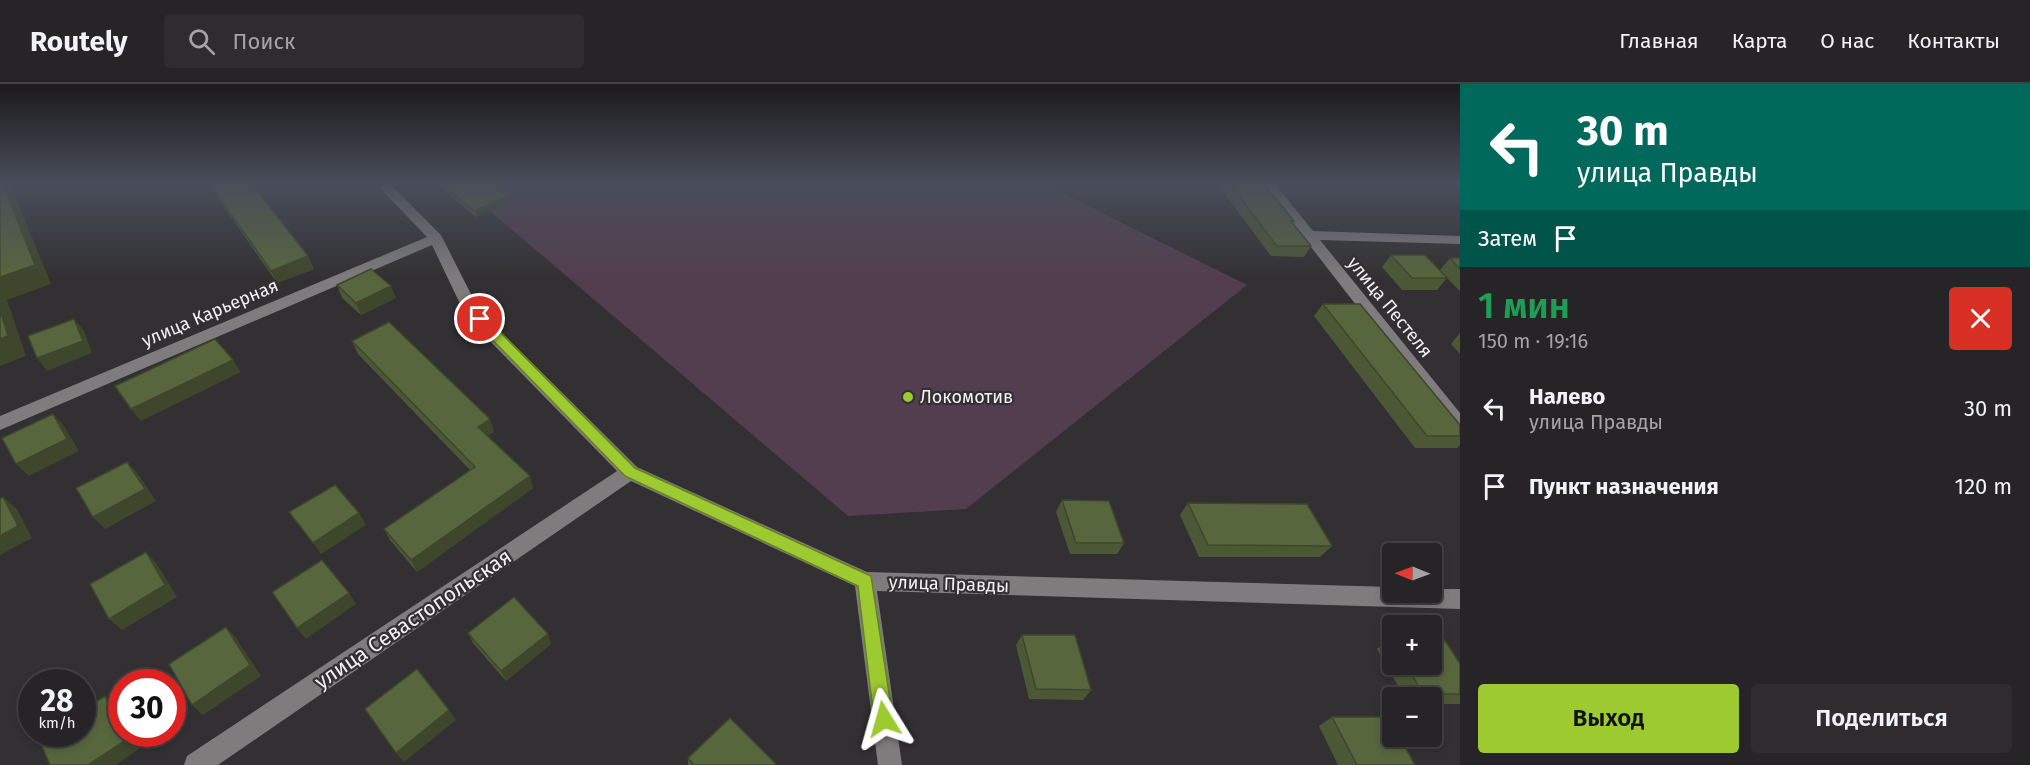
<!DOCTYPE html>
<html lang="ru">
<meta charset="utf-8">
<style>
body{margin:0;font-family:"Fira Sans",sans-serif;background:#2e2c2e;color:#f1f3f6;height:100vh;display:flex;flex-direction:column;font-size:22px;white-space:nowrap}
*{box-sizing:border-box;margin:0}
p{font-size:20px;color:#a4a4a7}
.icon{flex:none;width:33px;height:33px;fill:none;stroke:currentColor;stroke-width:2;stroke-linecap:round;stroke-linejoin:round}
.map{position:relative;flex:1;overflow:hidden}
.drawer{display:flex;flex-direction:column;background:#262426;width:570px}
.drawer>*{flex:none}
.hud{background:#00695c;color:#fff;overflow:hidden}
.needle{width:39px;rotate:271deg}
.fabs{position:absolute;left:1382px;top:459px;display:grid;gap:12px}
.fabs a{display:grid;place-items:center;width:60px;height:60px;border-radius:6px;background:#262426;box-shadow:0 3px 9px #0003,0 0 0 2px #424143;font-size:30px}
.speed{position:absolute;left:18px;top:585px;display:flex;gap:12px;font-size:30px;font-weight:700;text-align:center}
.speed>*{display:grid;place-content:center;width:78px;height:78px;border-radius:50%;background:#262426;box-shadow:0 3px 9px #0003,0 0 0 2px #424143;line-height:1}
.speed small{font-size:15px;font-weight:400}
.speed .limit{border:9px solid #d22;background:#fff;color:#111}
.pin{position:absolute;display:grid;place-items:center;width:51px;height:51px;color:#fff;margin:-26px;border:3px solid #fff;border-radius:50%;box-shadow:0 2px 6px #0007}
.me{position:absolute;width:66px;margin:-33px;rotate:352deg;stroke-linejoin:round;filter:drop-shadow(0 0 4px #0008)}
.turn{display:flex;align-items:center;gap:21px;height:126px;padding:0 18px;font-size:27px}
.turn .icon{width:78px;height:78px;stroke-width:2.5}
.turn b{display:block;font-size:42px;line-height:51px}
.then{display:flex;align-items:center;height:57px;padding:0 18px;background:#0003;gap:12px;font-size:22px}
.round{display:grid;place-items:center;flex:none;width:63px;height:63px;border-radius:6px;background:#2e2c2e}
.summary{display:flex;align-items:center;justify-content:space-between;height:102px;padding:0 18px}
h1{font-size:36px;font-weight:600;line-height:45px;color:#1e9e55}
.button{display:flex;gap:12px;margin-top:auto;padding:12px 18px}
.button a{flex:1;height:69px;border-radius:6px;background:#9dca30;color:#111;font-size:24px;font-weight:600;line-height:69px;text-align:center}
.button a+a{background:#2e2c2e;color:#f1f3f6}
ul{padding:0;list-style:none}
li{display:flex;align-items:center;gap:18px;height:78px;padding:0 18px}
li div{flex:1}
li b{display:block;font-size:22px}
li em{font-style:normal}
header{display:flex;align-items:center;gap:36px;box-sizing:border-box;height:84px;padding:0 30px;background:#262426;border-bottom:2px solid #424143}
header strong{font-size:28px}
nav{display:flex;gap:33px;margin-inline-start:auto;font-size:21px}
.search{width:420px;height:54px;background:#2e2c2e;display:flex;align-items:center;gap:15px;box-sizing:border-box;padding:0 21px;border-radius:6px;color:#a4a4a7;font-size:22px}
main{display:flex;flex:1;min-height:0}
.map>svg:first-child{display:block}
</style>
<header>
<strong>Routely</strong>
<div class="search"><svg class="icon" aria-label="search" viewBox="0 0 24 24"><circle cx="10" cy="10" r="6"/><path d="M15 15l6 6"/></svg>Поиск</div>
<nav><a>Главная</a><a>Карта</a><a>О нас</a><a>Контакты</a></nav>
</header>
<main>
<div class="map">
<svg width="1460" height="681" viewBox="0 0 1460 681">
<rect width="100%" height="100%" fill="#323032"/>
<path fill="#533e4f" d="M499,100H1044L1247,201L966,425L848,432L489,126Z"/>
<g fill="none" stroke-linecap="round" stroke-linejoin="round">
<g fill="#7f7c7e" fill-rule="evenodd">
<path d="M376,100H390L441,151L476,220L497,244L637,383L867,488L1392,503V508H1431V505H1460V525L877,507L902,681H878L855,502L631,397L218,681H184L187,672L617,387L485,252L463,226L432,161L0,346V332L427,153Z"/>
<path d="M1262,100H1275L1313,147L1460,152V160L1320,156L1460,329V349L1454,347Z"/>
</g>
</g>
<g fill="#4c5835">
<path d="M208,100H252L308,172L314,185L277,199Z"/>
<path d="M436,100H497L513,117L476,133Z"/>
<path d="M1218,100H1264L1294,137L1292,139L1311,162L1304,173L1271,172L1218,101Z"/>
<path d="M1391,171L1440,186L1450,174H1460V207L1447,194L1437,206H1402L1382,183Z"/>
<path d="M337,201L396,214L361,231L342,214Z"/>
<path d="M1323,220L1460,341V361L1457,364H1415L1314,232Z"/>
<path d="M1460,249V270L1451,260Z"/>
<path d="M352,257L494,348L487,352L533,404L417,488L390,456L384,445L470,386L358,270Z"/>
<path d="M1062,416L1124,459L1117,470H1070L1056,428Z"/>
<path d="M1188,419L1332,462L1320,473H1199L1180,431Z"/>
<path d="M468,549L551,560L506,597L473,559Z"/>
<path d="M1022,551L1091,606L1083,616L1029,615L1016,561Z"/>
<path d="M1391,555L1392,580H1460V620H1431V614H1405L1377,565Z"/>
<path d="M1332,633L1415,681H1338L1319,642Z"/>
<path d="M688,674L776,681H688Z"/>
</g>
<g fill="#3e472b">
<path d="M3,100H10L11,102L51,200L7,216L26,272L0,282V193Z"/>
<path d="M511,111L513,117L476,133L474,127Z"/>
<path d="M308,172L314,185L277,199L271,187Z"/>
<path d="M391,202L396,214L361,231L356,219Z"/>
<path d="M74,235L84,247L92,269L47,287L37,274Z"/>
<path d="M233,276L241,288L141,337L131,325Z"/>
<path d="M53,330L64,342L79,367L29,392L16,380Z"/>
<path d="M490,335L494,348L482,355L478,343Z"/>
<path d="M127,378L138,390L156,417L105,445L93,433Z"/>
<path d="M530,392L533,404L417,488L411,476Z"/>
<path d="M3,413L17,425L32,454L0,471V452Z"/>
<path d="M359,429L366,441L321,470L313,459Z"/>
<path d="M146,468L157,480L177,513L122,546L109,535Z"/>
<path d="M349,509L356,520L306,555L297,544Z"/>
<path d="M226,543L236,554L261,592L203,631L192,621Z"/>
<path d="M548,550L551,560L506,597L501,587Z"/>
<path d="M105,612L118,622L122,629V647Z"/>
<path d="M449,626L456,636L404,678L396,669Z"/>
<path d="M123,650H132L139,665L116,681H88Z"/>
</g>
<g fill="#58663e" stroke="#3e472b" stroke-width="1.5">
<path d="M0,100H3L35,181L0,193Z"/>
<path d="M210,100H252L308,172L271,187Z"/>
<path d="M442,100H497L511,111L474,127Z"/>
<path d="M1230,100H1264L1294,137H1291L1311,162H1277Z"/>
<path d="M1391,171H1425L1447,194H1412Z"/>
<path d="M1450,174H1460V185Z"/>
<path d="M371,185L391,202L356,219L337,201Z"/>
<path d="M1323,220H1360L1460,341V352H1427Z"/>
<path d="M0,226L8,252L0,255Z"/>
<path d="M74,235L83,257L37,274L28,252Z"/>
<path d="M389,238L490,335L478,343L530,392L411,476L384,445L475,383L352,257Z"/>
<path d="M215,255L233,276L131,325L115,302Z"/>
<path d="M53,330L67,355L16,380L2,354Z"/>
<path d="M127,378L145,405L93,433L76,404Z"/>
<path d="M335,401L359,429L313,459L289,428Z"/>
<path d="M3,413L18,442L0,452V415Z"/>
<path d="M1062,416L1109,417L1124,459H1076Z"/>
<path d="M1188,419L1307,420L1332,462L1208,461Z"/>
<path d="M146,468L165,501L109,535L90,500Z"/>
<path d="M322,476L349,509L297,544L272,508Z"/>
<path d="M514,513L548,550L501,587L468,549Z"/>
<path d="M226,543L250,581L192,621L169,580Z"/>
<path d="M1022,551H1075L1091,606L1036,605Z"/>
<path d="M1431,555H1444L1460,580V610H1423L1406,580H1431Z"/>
<path d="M417,585L449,626L396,669L365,625Z"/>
<path d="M105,612L122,647V650H123L126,656L88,681H50L39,655L47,650H82V627Z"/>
<path d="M1332,633H1388L1392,639V652H1399L1415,681H1357Z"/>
<path d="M730,634L776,680L775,681H694L688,674Z"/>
</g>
<linearGradient id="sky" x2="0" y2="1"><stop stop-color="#1c1a1c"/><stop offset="0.51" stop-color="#494e5a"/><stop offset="1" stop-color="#494e5a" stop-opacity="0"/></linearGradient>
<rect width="1460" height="195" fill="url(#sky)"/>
<path fill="#9dca30" stroke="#66831f" stroke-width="1.5" d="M480,231L484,232L635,384L871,492L893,635L890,641L884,644L877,641L874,635L858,502L625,392L475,238V232Z"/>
<circle fill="#9dca30" stroke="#323032" stroke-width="2" cx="908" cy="313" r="6"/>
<g text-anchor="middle" stroke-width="4.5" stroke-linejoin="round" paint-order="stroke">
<g font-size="18" fill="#f2f0f1" stroke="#323032">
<text transform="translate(1390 223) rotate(51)" y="6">улица Пестеля</text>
<text transform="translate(210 229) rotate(-23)" y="6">улица Карьерная</text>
<text transform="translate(949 500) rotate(2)" y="6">улица Правды</text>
</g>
<g font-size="18" fill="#f2f0f1" stroke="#323032" text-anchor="start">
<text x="920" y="319">Локомотив</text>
</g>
<g font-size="21" fill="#f2f0f1" stroke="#323032">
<text transform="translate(413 535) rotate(-34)" y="7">улица Севастопольская</text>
</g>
</g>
</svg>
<div class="fabs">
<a><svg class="needle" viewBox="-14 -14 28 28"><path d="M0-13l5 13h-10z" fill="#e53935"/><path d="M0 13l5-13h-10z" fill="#a4a4a7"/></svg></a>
<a>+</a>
<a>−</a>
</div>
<div class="speed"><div>28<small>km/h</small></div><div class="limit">30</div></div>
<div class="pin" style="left:480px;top:235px;background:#d93025"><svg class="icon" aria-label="arrive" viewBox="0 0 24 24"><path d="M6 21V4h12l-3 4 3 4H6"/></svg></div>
<svg class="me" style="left:884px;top:635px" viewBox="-20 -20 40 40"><path d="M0-17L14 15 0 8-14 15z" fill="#9dca30" stroke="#fff" stroke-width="4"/></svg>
</div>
<section class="drawer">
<div class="hud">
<div class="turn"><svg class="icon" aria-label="left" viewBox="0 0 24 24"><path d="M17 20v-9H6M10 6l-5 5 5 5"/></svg><div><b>30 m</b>улица Правды</div></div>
<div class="then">Затем<svg class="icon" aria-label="arrive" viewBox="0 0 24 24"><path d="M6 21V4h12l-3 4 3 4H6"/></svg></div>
</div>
<div class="summary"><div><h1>1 мин</h1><p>150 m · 19:16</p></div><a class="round" style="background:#d93025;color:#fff"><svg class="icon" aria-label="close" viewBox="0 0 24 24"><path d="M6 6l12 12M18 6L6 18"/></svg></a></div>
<ul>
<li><svg class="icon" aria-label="left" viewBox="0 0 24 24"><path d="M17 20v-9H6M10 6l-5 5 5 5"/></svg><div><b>Налево</b><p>улица Правды</p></div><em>30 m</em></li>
<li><svg class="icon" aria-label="arrive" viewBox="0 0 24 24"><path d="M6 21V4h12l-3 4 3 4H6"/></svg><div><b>Пункт назначения</b></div><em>120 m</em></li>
</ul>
<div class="button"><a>Выход</a><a>Поделиться</a></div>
</section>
</main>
